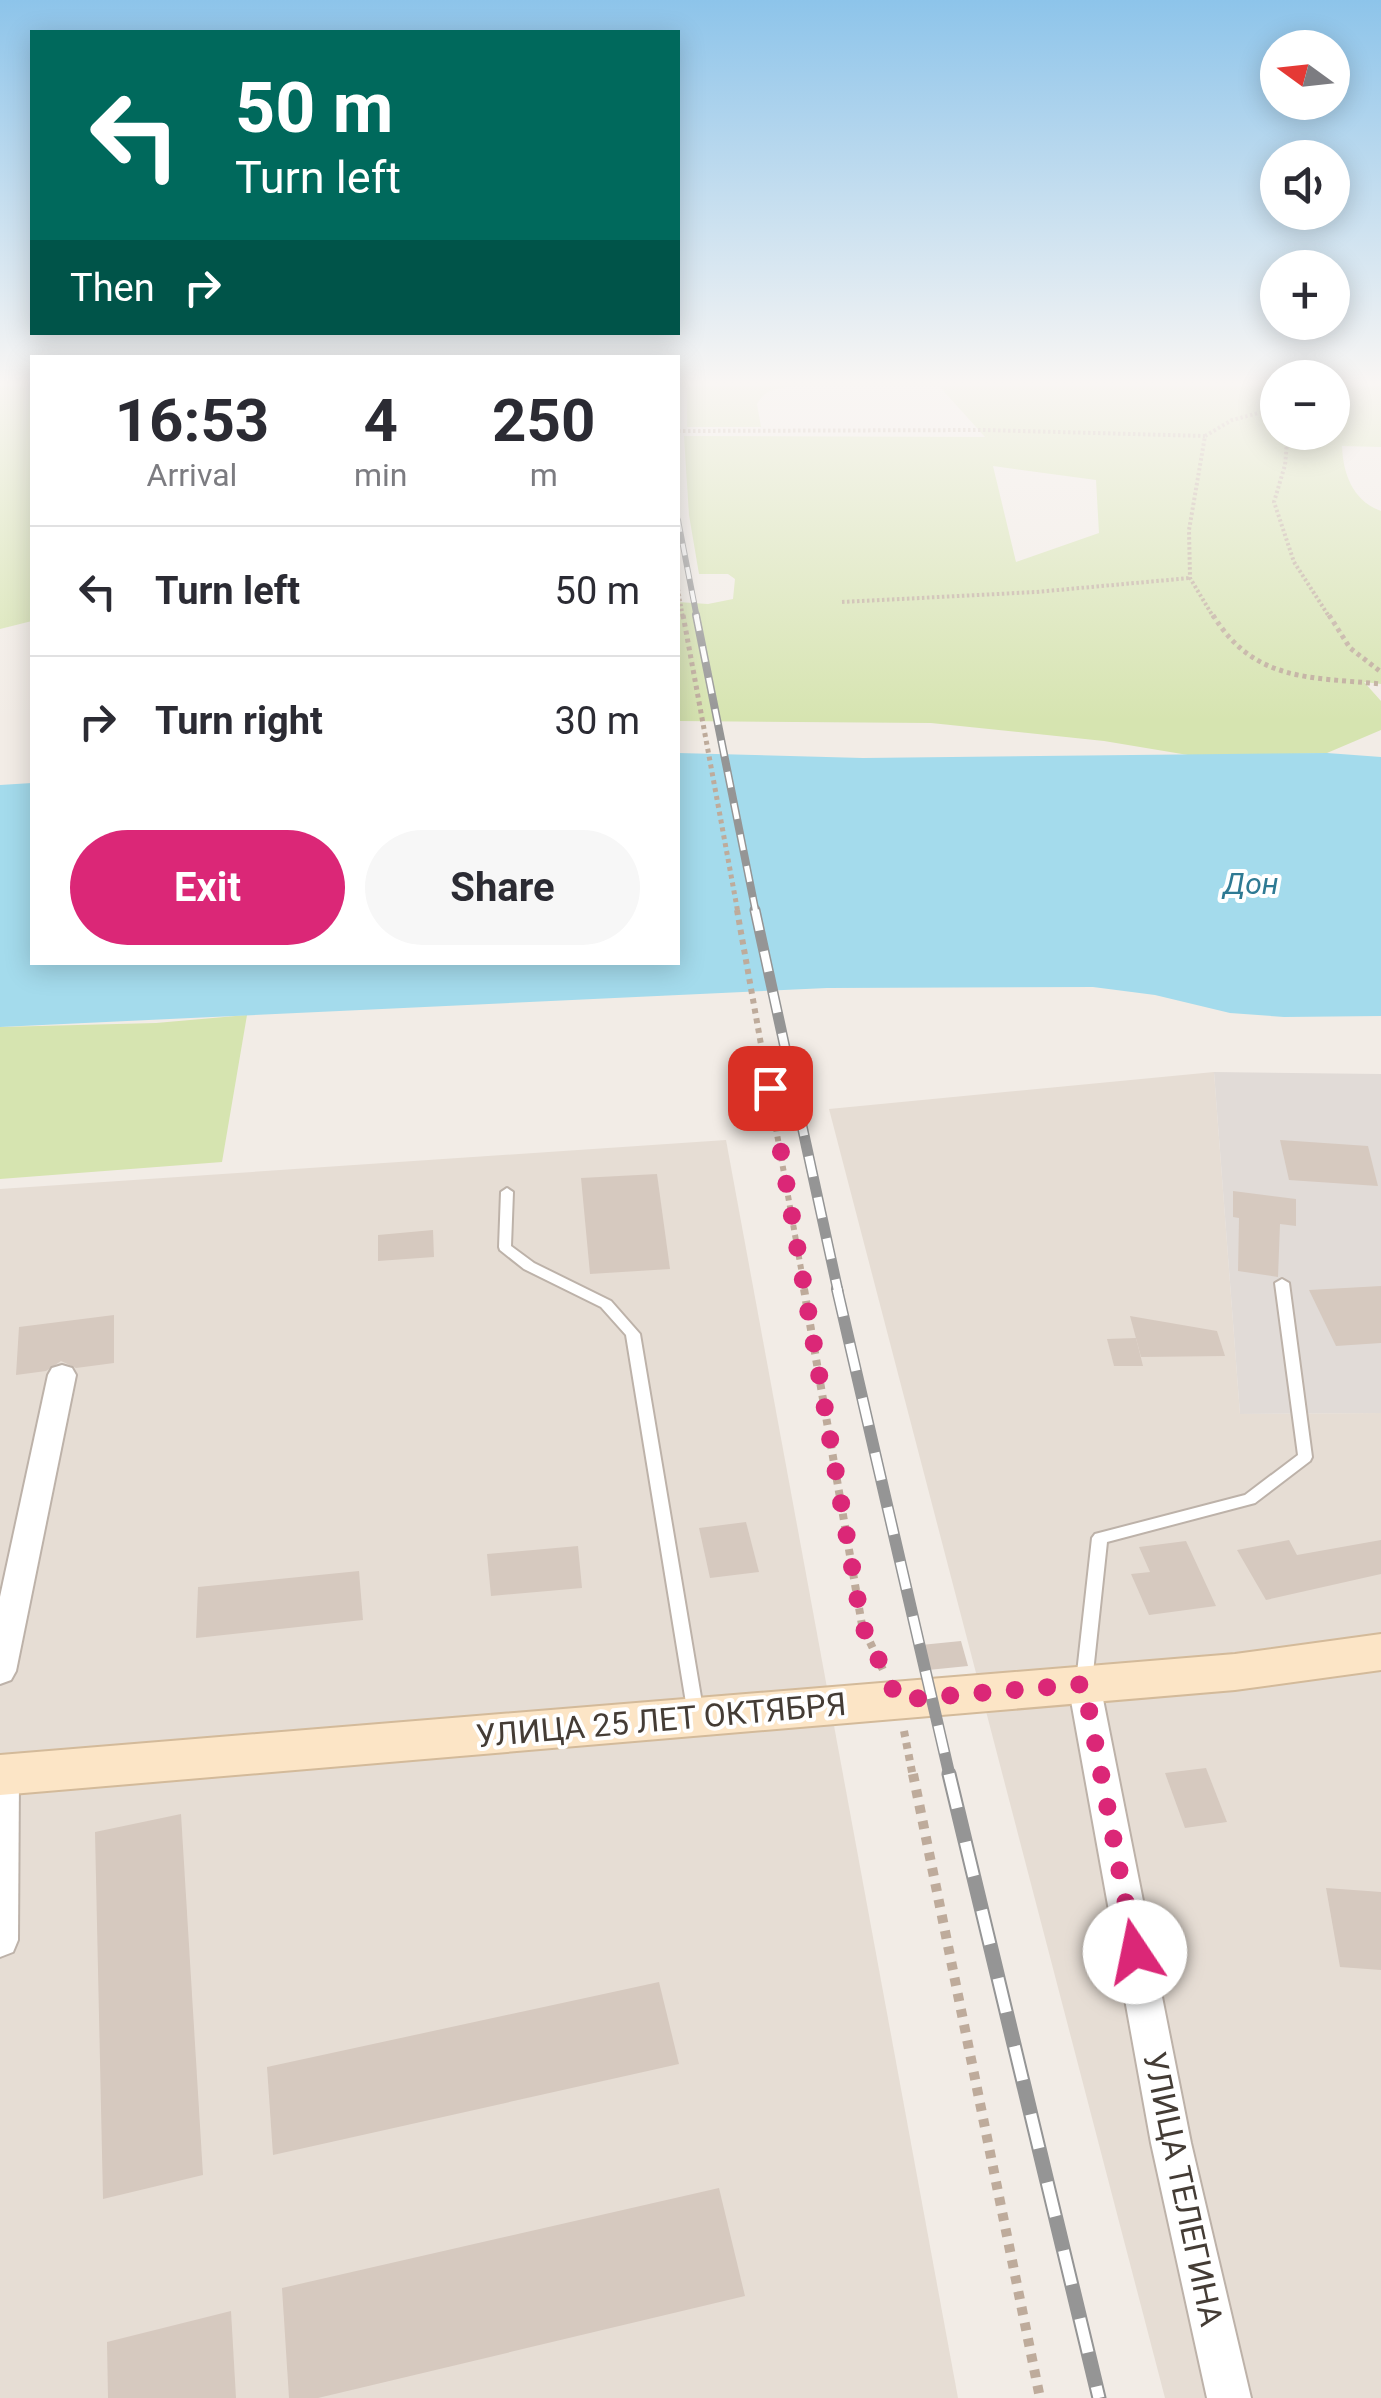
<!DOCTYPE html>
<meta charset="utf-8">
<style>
body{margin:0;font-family:Roboto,sans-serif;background:#f7f7f7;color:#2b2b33;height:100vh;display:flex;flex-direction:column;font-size:38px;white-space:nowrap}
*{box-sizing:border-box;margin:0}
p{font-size:32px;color:#7c7c81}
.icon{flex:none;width:55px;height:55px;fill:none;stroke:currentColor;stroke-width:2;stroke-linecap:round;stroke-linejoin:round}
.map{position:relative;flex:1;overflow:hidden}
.panel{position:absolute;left:30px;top:355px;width:650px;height:610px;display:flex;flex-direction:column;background:#fff;border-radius:0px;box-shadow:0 5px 25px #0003}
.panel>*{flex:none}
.hud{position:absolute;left:30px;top:30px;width:650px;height:305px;border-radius:0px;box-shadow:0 5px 25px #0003;background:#00695c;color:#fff;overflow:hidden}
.needle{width:65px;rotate:285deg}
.tools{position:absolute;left:1260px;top:30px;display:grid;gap:20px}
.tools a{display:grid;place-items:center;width:90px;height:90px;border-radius:50%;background:#fff;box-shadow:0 5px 25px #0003;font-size:50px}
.pin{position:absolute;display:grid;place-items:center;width:85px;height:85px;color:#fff;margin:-42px;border-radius:20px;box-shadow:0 5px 15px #0006}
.me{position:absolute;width:110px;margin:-55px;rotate:349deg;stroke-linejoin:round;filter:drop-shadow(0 0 8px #0008)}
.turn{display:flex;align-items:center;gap:35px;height:210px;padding:0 40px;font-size:45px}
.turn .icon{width:130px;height:130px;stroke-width:2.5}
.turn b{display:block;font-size:70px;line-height:85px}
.then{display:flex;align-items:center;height:95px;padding:0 40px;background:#0003;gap:20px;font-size:38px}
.eta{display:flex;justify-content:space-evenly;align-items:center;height:170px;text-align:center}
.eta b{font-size:60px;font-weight:700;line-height:70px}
.cta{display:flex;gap:20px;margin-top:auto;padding:20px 40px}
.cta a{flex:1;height:115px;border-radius:60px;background:#db2777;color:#fff;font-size:40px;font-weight:700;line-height:115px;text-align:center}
.cta a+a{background:#f7f7f7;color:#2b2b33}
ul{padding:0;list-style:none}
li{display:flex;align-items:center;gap:30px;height:130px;padding:0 40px;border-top:2px solid #e1e1e2}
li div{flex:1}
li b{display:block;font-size:38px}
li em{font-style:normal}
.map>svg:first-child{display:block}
</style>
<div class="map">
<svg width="1381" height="2398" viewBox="0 0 1381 2398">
<rect width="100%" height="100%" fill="#f2ece6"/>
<g fill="#e6ddd4">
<path d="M1214,1072L1240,1414L1381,1413V2398H1165L829,1109Z"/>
<path d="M726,1140L958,2398H0V1189Z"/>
</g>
<path fill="#e1dbd7" d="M1214,1072L1381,1074V1413L1240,1414Z"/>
<g fill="#d6e4b0" fill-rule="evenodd">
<path d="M0,386H32V621L0,629Z"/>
<path d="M687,386H795C778,388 765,389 757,404L761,427H687Z"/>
<path d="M939,386H1277L1278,432H1332L1333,386H1381V447L1342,446C1343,474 1353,501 1381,511V684L1364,682L1381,701V730L1327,753L1200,757L1104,741L931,723L678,721V602L708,604L733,599L735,579L728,574H699L689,515L684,436L985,437ZM993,466L1096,480L1099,533L1016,562Z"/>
<path d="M247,1015L222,1162L0,1179V1027L156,1023Z"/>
</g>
<path fill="#a4dbec" d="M678,753L863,758L1327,753L1381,757V1016L1284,1017L1230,1013L1155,995L1093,987L827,988L0,1027V785L32,783V962H678Z"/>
<g fill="#d6c9bf">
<path d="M1280,1140L1368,1146L1378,1186L1289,1180Z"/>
<path d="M657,1174L670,1269L590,1274L581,1178Z"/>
<path d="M1233,1191L1296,1199V1226L1280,1224L1278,1277L1238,1271L1239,1218L1233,1217Z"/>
<path d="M433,1230L434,1257L378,1261V1235Z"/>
<path d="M1381,1286V1343L1336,1346L1309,1290Z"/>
<path d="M114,1315V1363L76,1368L61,1361L46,1371L16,1375L19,1327Z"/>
<path d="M1130,1316L1217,1331L1225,1356L1141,1357Z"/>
<path d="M1136,1338L1143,1366H1114L1107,1339Z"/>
<path d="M746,1522L759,1572L710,1578L699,1528Z"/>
<path d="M1289,1540L1297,1555L1381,1540V1574L1266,1600L1237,1550Z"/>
<path d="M1186,1541L1216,1606L1149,1615L1131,1574L1150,1572L1139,1547Z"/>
<path d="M578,1546L582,1588L491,1596L487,1554Z"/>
<path d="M359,1571L363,1620L196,1638L198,1587Z"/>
<path d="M961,1641L968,1666L928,1670L921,1645Z"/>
<path d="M1206,1768L1227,1822L1185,1828L1165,1773Z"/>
<path d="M181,1814L203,2175L103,2199L95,1832Z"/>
<path d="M1326,1888L1381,1892V1970L1340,1967Z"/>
<path d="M659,1982L679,2064L273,2155L267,2067Z"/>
<path d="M719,2188L745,2296L318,2398H289L282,2288Z"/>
<path d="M231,2311L236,2398H108L107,2342Z"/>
</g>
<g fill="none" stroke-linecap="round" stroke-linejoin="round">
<defs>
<g id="lane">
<path d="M507,1188L513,1192L511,1246L534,1263L611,1301L640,1334L704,1715L702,1720L696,1722L690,1720L688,1715L626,1335L601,1307L524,1269L500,1250L499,1247L501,1192Z"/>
<path d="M1282,1279L1289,1283L1312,1457L1310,1461L1255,1503L1107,1542L1092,1682L1090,1687L1084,1689L1078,1687L1076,1682L1092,1538L1095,1534L1245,1495L1298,1455L1275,1283Z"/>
</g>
<g id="street">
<path d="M62,1365L72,1368L76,1375L16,1671L11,1680L0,1684V1597L48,1375L52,1368Z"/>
<path d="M1084,1671L1095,1675L1100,1684L1191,2143L1251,2398H1207L1151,2143L1068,1684L1073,1675Z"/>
<path d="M0,1762L14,1766L19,1776L18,1940L13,1952L0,1957Z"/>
</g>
<path id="secondary" d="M1381,1634V1670L1235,1690L0,1795V1755L1235,1654Z"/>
</defs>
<use href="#lane" stroke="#bdb2a9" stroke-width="4"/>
<use href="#street" stroke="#bdb2a9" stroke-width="4"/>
<use href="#secondary" stroke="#d3ba9a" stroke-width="4"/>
<g stroke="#beab9b" stroke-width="4" stroke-dasharray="2.5 2.5" stroke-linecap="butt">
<path d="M678,431L984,430L1205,436"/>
<path d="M1288,432L1285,465L1274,502L1294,562L1330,618"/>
<path d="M678,589L683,618"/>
<path d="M842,602L1036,592L1190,578"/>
<path d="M1214,618L1190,578L1189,530L1205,436L1232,420L1278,408"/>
</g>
<g stroke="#beab9b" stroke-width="5" stroke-dasharray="4 4" stroke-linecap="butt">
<path d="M683,615L738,913"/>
<path d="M1213,615C1254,682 1310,677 1381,684"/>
<path d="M1329,615L1350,648L1381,672"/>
</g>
<path stroke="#beab9b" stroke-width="6" stroke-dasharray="5 5" stroke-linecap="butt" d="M737,910L805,1291"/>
<g stroke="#beab9b" stroke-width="8" stroke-dasharray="6 6" stroke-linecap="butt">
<path d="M804,1289L862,1625L884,1672"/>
<path d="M904,1731L913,1777"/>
</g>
<path stroke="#beab9b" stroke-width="10" stroke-dasharray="8 8" stroke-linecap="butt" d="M913,1774L1040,2398"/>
<use href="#lane" fill="#fff" fill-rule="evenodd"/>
<use href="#street" fill="#fff" fill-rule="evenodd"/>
<use href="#secondary" fill="#fce5c6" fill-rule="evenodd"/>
<defs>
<path id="rail-far4" d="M678,520L697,618"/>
<path id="rail-far3" d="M696,615L756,913"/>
<path id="rail-far2" d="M755,910L838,1291"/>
<path id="rail-far1" d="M837,1289L950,1777"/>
<path id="rail" d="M949,1774L1099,2398"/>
</defs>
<use href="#rail-far4" stroke="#959595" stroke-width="6"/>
<use href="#rail-far3" stroke="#959595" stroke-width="8"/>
<use href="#rail-far2" stroke="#959595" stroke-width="11"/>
<use href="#rail-far1" stroke="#959595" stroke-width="12"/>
<use href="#rail" stroke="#959595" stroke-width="15"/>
<use href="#rail-far4" stroke="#fff" stroke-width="4" stroke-dasharray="12" stroke-linecap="butt"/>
<use href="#rail-far3" stroke="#fff" stroke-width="5" stroke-dasharray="16" stroke-linecap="butt"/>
<use href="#rail-far2" stroke="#fff" stroke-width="8" stroke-dasharray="21" stroke-linecap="butt"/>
<use href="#rail-far1" stroke="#fff" stroke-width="9" stroke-dasharray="28" stroke-linecap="butt"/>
<use href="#rail" stroke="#fff" stroke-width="11" stroke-dasharray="35" stroke-linecap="butt"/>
</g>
<linearGradient id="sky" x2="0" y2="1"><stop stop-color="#8dc4ea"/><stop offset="0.53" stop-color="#f9f6f4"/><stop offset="1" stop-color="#f9f6f4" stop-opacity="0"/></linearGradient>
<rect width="1381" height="722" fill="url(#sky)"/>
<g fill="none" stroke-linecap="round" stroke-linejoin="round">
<path stroke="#db2777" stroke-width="18" stroke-dasharray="0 32.4" d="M770,1088L862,1625L898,1700L1084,1684L1135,1952"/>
</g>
<g text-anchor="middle" stroke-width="8" stroke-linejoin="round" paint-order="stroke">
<g font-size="30" font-style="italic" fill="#2f7a93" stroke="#fff">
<text x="1251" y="894">Дон</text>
</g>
<g font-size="32" fill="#443c35" stroke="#fff">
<text transform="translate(661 1720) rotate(-5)" y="11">УЛИЦА 25 ЛЕТ ОКТЯБРЯ</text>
<text transform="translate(1183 2189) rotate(78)" y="11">УЛИЦА ТЕЛЕГИНА</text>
</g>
</g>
</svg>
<div class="tools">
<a><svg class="needle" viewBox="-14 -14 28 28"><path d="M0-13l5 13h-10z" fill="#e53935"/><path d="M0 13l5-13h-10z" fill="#7c7c81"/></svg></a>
<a><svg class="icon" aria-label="sound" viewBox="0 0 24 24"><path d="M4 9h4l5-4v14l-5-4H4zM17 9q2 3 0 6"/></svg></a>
<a>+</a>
<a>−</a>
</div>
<div class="pin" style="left:770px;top:1088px;background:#d93025"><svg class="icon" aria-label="arrive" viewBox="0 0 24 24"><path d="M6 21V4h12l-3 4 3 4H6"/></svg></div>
<svg class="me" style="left:1135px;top:1952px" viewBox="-20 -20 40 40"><circle r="19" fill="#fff"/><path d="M0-13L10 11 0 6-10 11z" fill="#db2777"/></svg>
<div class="hud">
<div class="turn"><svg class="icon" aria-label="left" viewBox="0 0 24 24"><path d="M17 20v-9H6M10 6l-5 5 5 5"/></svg><div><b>50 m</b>Turn left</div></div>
<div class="then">Then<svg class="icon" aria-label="right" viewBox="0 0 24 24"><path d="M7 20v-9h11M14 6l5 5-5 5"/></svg></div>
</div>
<section class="panel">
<div class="eta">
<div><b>16:53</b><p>Arrival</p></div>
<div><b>4</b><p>min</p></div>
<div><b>250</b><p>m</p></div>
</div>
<ul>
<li><svg class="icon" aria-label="left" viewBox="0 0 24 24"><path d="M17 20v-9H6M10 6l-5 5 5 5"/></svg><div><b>Turn left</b></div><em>50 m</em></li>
<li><svg class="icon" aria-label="right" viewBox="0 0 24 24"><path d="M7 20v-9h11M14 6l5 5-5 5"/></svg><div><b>Turn right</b></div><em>30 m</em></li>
</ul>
<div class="cta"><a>Exit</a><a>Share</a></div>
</section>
</div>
